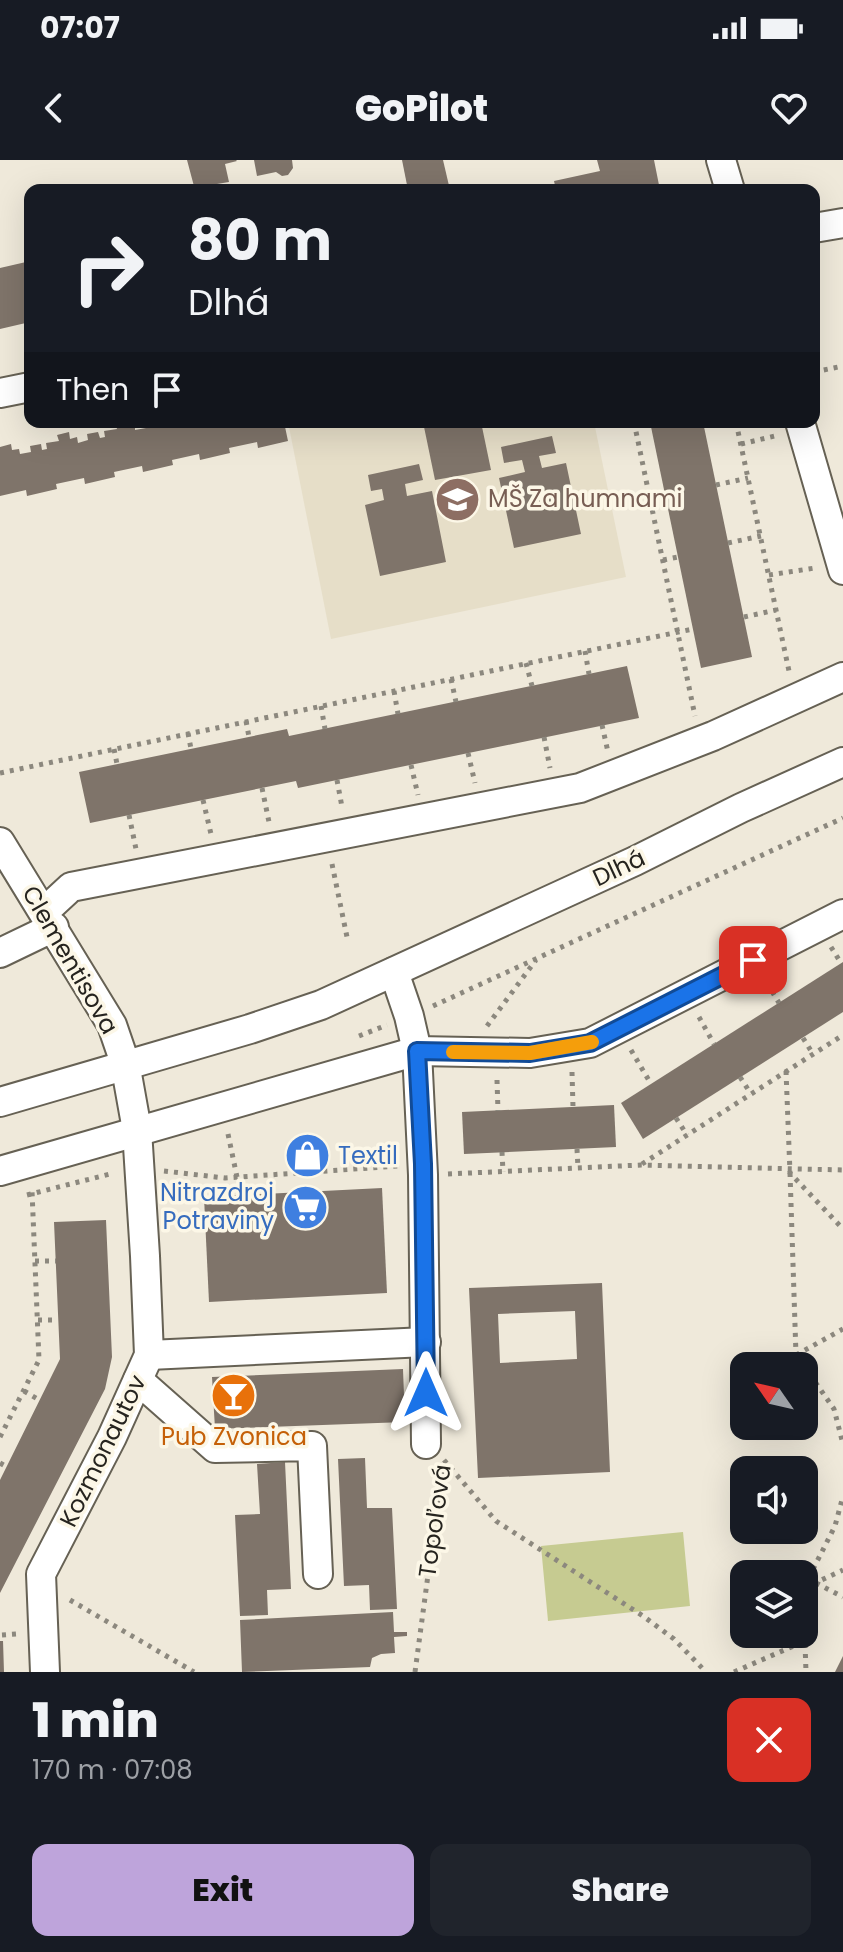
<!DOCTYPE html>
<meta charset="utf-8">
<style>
body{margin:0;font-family:Poppins,sans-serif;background:#20242c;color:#f1f3f6;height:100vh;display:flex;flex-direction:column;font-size:30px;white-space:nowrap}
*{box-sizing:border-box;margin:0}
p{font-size:26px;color:#9ea1a6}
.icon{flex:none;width:44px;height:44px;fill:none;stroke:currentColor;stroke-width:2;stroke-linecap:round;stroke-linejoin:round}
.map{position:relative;height:1512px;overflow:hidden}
.sheet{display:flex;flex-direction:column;background:#171b24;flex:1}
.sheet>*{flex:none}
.top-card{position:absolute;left:24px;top:24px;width:796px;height:244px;border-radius:16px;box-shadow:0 8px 32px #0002;background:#171b24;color:#f1f3f6;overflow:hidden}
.needle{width:52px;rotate:304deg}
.tools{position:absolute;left:730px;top:1192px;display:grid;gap:16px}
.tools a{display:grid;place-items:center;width:88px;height:88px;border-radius:16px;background:#171b24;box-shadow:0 8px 32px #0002;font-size:40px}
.pin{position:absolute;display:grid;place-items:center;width:68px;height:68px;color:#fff;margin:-34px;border-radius:16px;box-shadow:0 4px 12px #0006}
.me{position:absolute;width:88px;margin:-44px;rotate:0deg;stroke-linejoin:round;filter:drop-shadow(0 0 6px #0008)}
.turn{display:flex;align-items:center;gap:28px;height:168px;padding:0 32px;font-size:36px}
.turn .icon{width:104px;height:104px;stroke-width:2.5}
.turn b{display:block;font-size:56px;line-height:68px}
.then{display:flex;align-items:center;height:76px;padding:0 32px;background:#0003;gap:16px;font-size:30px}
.round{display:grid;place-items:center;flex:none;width:84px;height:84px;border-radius:16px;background:#20242c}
.summary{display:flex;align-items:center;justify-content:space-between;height:136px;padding:0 32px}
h1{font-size:48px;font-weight:800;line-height:60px}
.primary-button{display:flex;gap:16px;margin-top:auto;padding:16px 32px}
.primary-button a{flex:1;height:92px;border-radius:16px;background:#bea4db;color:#111;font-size:32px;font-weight:800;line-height:92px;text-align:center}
.primary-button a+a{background:#20242c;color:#f1f3f6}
.status{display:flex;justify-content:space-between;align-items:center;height:56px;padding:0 40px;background:#171b24;direction:ltr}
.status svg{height:22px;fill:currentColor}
header{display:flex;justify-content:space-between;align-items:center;height:104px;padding:0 32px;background:#171b24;font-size:36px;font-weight:800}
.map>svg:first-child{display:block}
</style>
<div class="status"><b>07:07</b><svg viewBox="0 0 49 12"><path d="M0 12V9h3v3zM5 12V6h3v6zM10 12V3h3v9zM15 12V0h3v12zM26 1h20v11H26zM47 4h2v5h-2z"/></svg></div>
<header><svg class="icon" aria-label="back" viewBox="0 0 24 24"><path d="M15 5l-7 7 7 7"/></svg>GoPilot<svg class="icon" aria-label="heart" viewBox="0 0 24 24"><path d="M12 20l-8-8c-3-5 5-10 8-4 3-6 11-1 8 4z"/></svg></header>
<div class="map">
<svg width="843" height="1512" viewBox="0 0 843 1512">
<rect width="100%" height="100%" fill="#efe9da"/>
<path fill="#e6dec8" d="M288,262H594L626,417L331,479Z"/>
<path fill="#c6cb91" d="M683,1372L690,1446L548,1461L541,1386Z"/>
<g fill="#7f746a" fill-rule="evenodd">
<path d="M187,0H236L237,1L225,4L229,22L211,25L208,30H195Z"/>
<path d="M254,0H292L293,8L288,15L282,16L276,12L257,16Z"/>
<path d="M402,0H443L450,30H408Z"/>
<path d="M597,0H654L660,30H556L554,21L600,11Z"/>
<path d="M26,102L30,120V162L0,169V108Z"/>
<path d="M119,262H127L128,267L135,265V270L146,268L145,262H157L158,266L163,265L162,262H284L288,281L258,288L257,282L229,288L230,293L200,300L199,294L172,300L173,305L143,312L142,306L114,312L115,317L85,324L84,318L56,324L57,329L27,336L26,330L0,336V287L11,284L12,290L19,289L20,294L31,292L30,286L41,284L42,290L47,289L46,283L59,281L57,275L69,272L70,279L77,277L78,283L88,280L87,274L98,272L100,278L105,277L104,271L117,269L115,263Z"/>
<path d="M423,262H481L491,310L435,320Z"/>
<path d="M650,262H703L752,497L701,508Z"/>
<path d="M552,276L556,293L539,296L542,308L566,303L581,374L514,388L499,318L525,312L522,300L504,303L501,287Z"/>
<path d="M419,304L423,320L405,324L407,336L432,331L446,402L380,416L365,345L384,340L382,329L371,331L368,315Z"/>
<path d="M627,506L639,558L298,628L296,621L90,663L79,612L287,569L289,576Z"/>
<path d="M843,802V852L643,979L621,943Z"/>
<path d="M614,945L616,987L464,994L462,952Z"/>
<path d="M382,1028L387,1133L209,1142L204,1037Z"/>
<path d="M106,1060L112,1197L105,1229L0,1433V1320L60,1199L54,1062Z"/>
<path d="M602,1123L610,1312L478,1318L469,1128ZM575,1151L577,1199L500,1203L498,1154Z"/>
<path d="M403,1209L405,1262L215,1269L212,1217Z"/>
<path d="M365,1298L367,1348H392L397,1449L370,1450L369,1425L344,1426L338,1299Z"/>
<path d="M285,1302L291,1429L267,1430L268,1455L240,1456L235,1355L260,1354L257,1304Z"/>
<path d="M393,1452L394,1472H407V1476L394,1477L395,1493L381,1494L372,1498L370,1507L242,1512L240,1460Z"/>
<path d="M0,1481H3L4,1512H0Z"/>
<path d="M843,1496V1512H835Z"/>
</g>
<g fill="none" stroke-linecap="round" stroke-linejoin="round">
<defs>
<g id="minor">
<path d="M721,0L730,30"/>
<path d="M814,68L843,63"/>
<path d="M0,233L30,227"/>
<path d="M800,262L843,410"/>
<path d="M0,682L112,865L125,903L137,970L145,1096L149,1195L112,1277L41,1414L45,1512"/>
<path d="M45,751L71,727L580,628L713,576L843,517"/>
<path d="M0,793L54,767"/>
<path d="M394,812L409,856L417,891L530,893L590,883L843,754"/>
<path d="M0,942L250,869L321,845L635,701L741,648L843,602"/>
<path d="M0,1011L417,891L423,1015L426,1284"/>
<path d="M149,1195L426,1182"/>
<path d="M138,1220L215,1288L312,1286L318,1414"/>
</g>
</defs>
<use href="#minor" stroke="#666154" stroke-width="32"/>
<g stroke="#8c887e" stroke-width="5" stroke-dasharray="4 6" stroke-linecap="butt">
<path d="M814,212L843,206"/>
<path d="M634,262L695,556"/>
<path d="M736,262L789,511"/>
<path d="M635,265L651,263"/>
<path d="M741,284L779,275"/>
<path d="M716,325L748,318"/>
<path d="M650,340L666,338"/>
<path d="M728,383L761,376"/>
<path d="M663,400L678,397"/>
<path d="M769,415L815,408"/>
<path d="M744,457L776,450"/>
<path d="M585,491L589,514"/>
<path d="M526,503L532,526"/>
<path d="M451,519L456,542"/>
<path d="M394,531L398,554"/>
<path d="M321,546L325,569"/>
<path d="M246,561L249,577"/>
<path d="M602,565L608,592"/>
<path d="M188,573L191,589"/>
<path d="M544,577L550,608"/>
<path d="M114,589L117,604"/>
<path d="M468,593L475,623"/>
<path d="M411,605L418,635"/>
<path d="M0,613L693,469"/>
<path d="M337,620L342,647"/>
<path d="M262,628L269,662"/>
<path d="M203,640L211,674"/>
<path d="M129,655L136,689"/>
<path d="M332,704L347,777"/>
<path d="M831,787L841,803"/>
<path d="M767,823L779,843"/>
<path d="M433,846L843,658"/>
<path d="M699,857L714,884"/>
<path d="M487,866L536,800"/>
<path d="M359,876L387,865"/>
<path d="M803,878L813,894"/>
<path d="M631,890L651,924"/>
<path d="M786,911L790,1013L843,1069"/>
<path d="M572,912L573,947"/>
<path d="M740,917L751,934"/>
<path d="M497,920L498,951"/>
<path d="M676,958L687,975"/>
<path d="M228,974L237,1017"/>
<path d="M577,989L578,1008"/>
<path d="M502,992L503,1012"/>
<path d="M642,1004L843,875"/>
<path d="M164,1011L225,1018L398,1006"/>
<path d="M790,1013L796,1195L804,1206"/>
<path d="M448,1014L641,1005L843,1010"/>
<path d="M27,1035L114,1013"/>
<path d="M35,1101H56"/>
<path d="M38,1160H58"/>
<path d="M796,1195L843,1169"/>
<path d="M804,1206L834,1249L843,1284"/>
<path d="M24,1231L41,1241"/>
<path d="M0,1277L39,1200L32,1031"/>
<path d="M444,1300L496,1361L643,1456L674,1479L706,1512"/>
<path d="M0,1303L7,1307"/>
<path d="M816,1423L843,1437"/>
<path d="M804,1427L835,1366L843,1336"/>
<path d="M804,1428L843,1410"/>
<path d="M70,1440L194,1512"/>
<path d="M804,1454L806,1512"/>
<path d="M2,1475L17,1474"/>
<path d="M415,1512L443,1303"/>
<path d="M734,1512L805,1481"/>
</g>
<use href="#minor" stroke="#fff" stroke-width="28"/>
</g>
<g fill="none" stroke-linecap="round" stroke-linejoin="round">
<defs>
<path id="route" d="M426,1233L423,1004L417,891L530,893L590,883L753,800"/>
</defs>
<use href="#route" stroke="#114b97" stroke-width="20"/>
<use href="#route" stroke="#1a73e8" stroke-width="14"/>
<path stroke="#f59e0b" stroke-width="14" d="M453,892L530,893L592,882"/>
</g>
<defs>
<symbol id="school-disc" viewBox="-11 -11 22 22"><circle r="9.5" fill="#8d6e63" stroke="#fcf7e7"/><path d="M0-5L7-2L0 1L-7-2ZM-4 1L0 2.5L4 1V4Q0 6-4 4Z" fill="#fff"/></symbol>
<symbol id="shop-disc" viewBox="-11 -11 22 22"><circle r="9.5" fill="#3f7fe0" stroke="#fcf7e7"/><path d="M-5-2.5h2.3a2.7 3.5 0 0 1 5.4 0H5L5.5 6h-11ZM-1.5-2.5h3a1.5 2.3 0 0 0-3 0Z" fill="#fff"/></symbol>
<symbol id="supermarket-disc" viewBox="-11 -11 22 22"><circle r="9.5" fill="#3f7fe0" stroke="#fcf7e7"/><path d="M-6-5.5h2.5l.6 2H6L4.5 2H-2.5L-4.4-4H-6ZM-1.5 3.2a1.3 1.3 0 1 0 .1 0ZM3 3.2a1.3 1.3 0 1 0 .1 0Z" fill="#fff"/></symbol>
<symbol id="bar-disc" viewBox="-11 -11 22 22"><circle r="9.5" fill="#e8710a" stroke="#fcf7e7"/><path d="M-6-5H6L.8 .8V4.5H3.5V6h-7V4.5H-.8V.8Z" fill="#fff"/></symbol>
</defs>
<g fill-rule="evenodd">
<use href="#school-disc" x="432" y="314" width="51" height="51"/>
<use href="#shop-disc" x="282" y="970" width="51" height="51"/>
<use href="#supermarket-disc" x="280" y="1022" width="51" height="51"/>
<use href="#bar-disc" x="208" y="1210" width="51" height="51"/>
</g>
<g text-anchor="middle" stroke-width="7" stroke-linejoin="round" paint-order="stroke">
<g font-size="24" fill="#785e54" stroke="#fcf7e7" text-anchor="start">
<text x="488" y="347">MŠ Za humnami</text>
</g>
<g font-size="24" fill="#26241f" stroke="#fcf7e7">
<text transform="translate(619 708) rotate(-25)" y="8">Dlhá</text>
<text transform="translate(70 800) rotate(60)" y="8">Clementisova</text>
<text transform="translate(103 1291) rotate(-64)" y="8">Kozmonautov</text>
<text transform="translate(435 1361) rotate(-82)" y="8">Topoľová</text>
</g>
<g font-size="24" fill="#366cbe" stroke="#fcf7e7" text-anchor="start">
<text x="338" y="1004">Textil</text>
<text x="274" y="1041" text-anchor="end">Nitrazdroj<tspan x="274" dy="28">Potraviny</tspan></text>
</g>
<g font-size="24" fill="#c56008" stroke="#fcf7e7">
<text x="234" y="1285">Pub Zvonica</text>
</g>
</g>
</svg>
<div class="tools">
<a><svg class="needle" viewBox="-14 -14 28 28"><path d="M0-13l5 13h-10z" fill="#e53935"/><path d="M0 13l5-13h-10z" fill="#9ea1a6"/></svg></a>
<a><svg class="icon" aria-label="sound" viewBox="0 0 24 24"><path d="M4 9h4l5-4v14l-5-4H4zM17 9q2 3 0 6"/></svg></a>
<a><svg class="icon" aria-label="layers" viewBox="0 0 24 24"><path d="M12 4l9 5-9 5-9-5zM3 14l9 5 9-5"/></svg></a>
</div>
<div class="pin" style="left:753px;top:800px;background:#d93025"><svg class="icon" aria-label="arrive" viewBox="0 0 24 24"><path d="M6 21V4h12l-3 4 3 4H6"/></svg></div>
<svg class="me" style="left:426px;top:1233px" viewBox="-20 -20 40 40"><path d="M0-17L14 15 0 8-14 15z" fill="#1a73e8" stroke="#fff" stroke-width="4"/></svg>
<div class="top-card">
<div class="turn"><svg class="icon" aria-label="right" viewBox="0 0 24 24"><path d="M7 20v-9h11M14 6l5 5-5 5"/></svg><div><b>80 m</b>Dlhá</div></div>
<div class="then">Then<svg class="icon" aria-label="arrive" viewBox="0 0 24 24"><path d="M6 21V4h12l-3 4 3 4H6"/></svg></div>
</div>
</div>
<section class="sheet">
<div class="summary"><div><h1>1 min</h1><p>170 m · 07:08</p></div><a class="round" style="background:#d93025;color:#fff"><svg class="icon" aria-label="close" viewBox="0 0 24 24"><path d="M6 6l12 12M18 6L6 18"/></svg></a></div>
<div class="primary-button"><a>Exit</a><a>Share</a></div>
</section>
